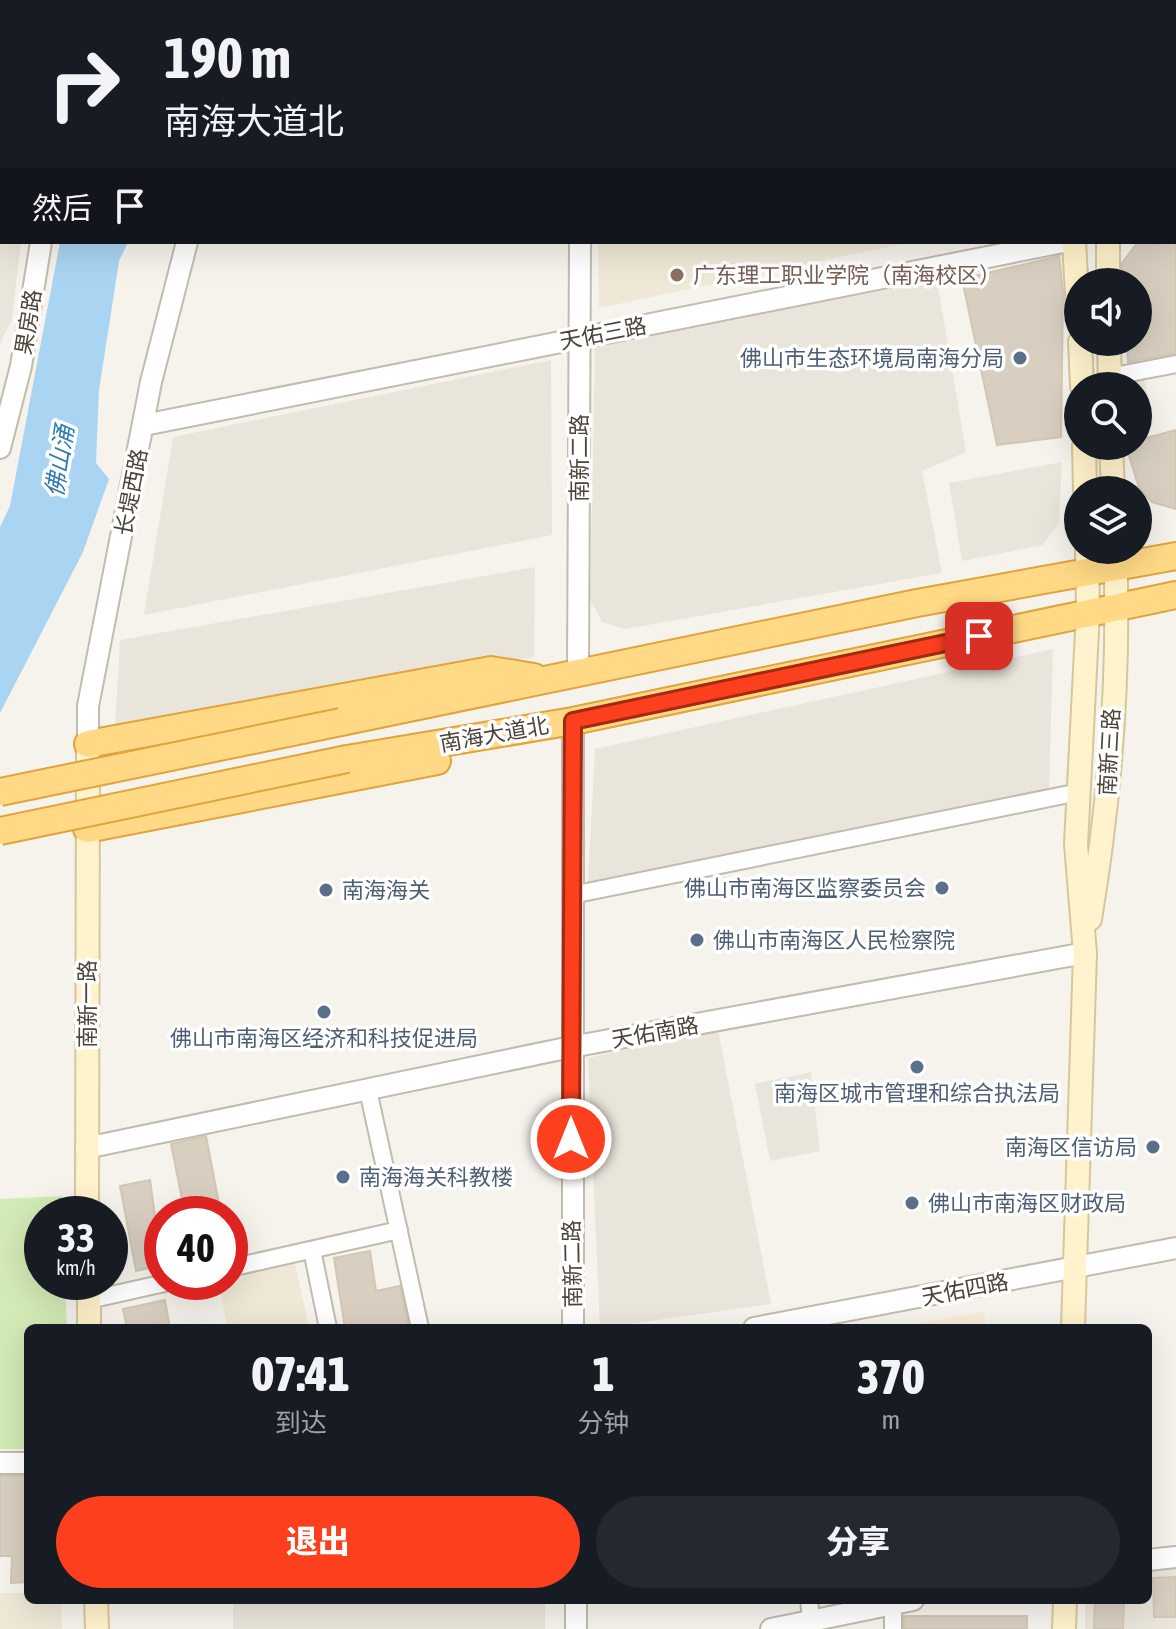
<!DOCTYPE html>
<html lang="zh">
<meta charset="utf-8">
<style>
body{margin:0;font-family:"Asap Condensed","Noto Sans SC",sans-serif;background:#242831;color:#f1f3f6;height:100vh;display:flex;flex-direction:column;font-size:30px;white-space:nowrap}
*{box-sizing:border-box;margin:0}
p{font-size:26px;color:#9ea1a6}
.icon{flex:none;width:44px;height:44px;fill:none;stroke:currentColor;stroke-width:2;stroke-linecap:round;stroke-linejoin:round}
.map{position:relative;flex:1;overflow:hidden}
.panel{position:absolute;left:24px;top:1324px;width:1128px;height:280px;display:flex;flex-direction:column;background:#171b24;border-radius:12px;box-shadow:0 8px 32px #0002}
.panel>*{flex:none}
.banner{position:absolute;left:0px;top:0px;width:1176px;height:244px;box-shadow:0 8px 32px #0002;background:#171b24;color:#f1f3f6;overflow:hidden}
.controls{position:absolute;left:1064px;top:268px;display:grid;gap:16px}
.controls a{display:grid;place-items:center;width:88px;height:88px;border-radius:50%;background:#171b24;box-shadow:0 8px 32px #0002;font-size:40px}
.speed{position:absolute;left:24px;top:1196px;display:flex;gap:16px;font-size:40px;font-weight:700;text-align:center}
.speed>*{display:grid;place-content:center;width:104px;height:104px;border-radius:50%;background:#171b24;box-shadow:0 8px 32px #0002;line-height:1}
.speed small{font-size:20px;font-weight:400}
.speed .limit{border:12px solid #d22;background:#fff;color:#111}
.pin{position:absolute;display:grid;place-items:center;width:68px;height:68px;color:#fff;margin:-34px;border-radius:16px;box-shadow:0 4px 12px #0006}
.me{position:absolute;width:88px;margin:-44px;rotate:0deg;stroke-linejoin:round;filter:drop-shadow(0 0 6px #0008)}
.turn{display:flex;align-items:center;gap:28px;height:168px;padding:0 32px;font-size:36px}
.turn .icon{width:104px;height:104px;stroke-width:2.5}
.turn b{display:block;font-size:56px;line-height:68px}
.then{display:flex;align-items:center;height:76px;padding:0 32px;background:#0003;gap:16px;font-size:30px}
.eta{display:flex;justify-content:space-evenly;align-items:center;height:136px;text-align:center}
.eta b{font-size:48px;font-weight:800;line-height:56px}
.cta{display:flex;gap:16px;margin-top:auto;padding:16px 32px}
.cta a{flex:1;height:92px;border-radius:48px;background:#fc3f1d;color:#fff;font-size:32px;font-weight:800;line-height:92px;text-align:center}
.cta a+a{background:#242831;color:#f1f3f6}
.map>svg:first-child{display:block}
</style>
<div class="map">
<svg width="1176" height="1629" viewBox="0 0 1176 1629">
<rect width="100%" height="100%" fill="#f6f3ec"/>
<g fill="#eae5da">
<path d="M0,0H173L2,2V242H21L12,320L0,343Z"/>
<path d="M937,280L966,452L922,471L942,573L625,629L602,622L590,599L595,346Z"/>
<path d="M551,360L552,535L144,615L173,437Z"/>
<path d="M1143,375L1153,419L1138,423V386H1118L1116,381Z"/>
<path d="M1062,462L1059,523L1043,545L962,561L949,483Z"/>
<path d="M535,567L534,657L115,728L120,640Z"/>
<path d="M1053,649L1049,790L588,882L595,749Z"/>
<path d="M718,1030L771,1304L600,1328L588,1058Z"/>
<path d="M811,1072L820,1151L770,1161L755,1084Z"/>
<path d="M1176,1564V1629H1085V1600H1148V1567Z"/>
<rect x="233" y="1600" width="312" height="29"/>
</g>
<path fill="#f7ead8" d="M984,1312L986,1328H890Z"/>
<g fill="#efe8d6">
<rect x="594" y="0" width="440" height="2"/>
<path d="M1145,0H1176L1174,188V2Z"/>
<path d="M598,242H911L599,308Z"/>
<path d="M295,1263L309,1328H227L219,1282H230V1276Z"/>
<path d="M0,1593H28V1600H61L62,1629H0Z"/>
</g>
<path fill="#d2eab5" d="M62,1196L63,1214H42V1282H65L67,1328H28V1449H0V1199Z"/>
<path fill="#a9d4f2" d="M60,242H128L119,261L99,390L96,463L109,479L83,552L0,713V527L10,506Z"/>
<g fill="#d8cfc1" stroke="#d3c7b4" stroke-width="2">
<path d="M1138,242H1176V353L1128,362L1126,342H1138V282H1122V263Z"/>
<path d="M1059,256L1063,292L1061,437L997,445L962,279Z"/>
<path d="M1176,430V509L1152,502L1139,488L1126,446H1138V440Z"/>
<path d="M206,1136L221,1214H185L171,1144Z"/>
<path d="M150,1180L162,1265L136,1271L120,1186Z"/>
<path d="M370,1251L376,1291L400,1286L409,1328H345L334,1258Z"/>
<path d="M165,1300L170,1328H127L123,1309Z"/>
<path d="M0,1476H28V1582L11,1583L12,1556H0Z"/>
<path d="M1176,1577V1617H1154L1153,1578Z"/>
<path d="M1095,1600H1124L1123,1629H1094Z"/>
<rect x="904" y="1616" width="123" height="13"/>
</g>
<g fill="none" stroke-linecap="round" stroke-linejoin="round">
<defs>
<g id="minor">
<path d="M1109,377L1176,364"/>
<path d="M572,895L1079,792"/>
<path d="M368,1090L420,1328"/>
<path d="M312,1250L328,1328"/>
<path d="M230,1268L399,1230"/>
<path d="M89,1300L169,1282"/>
<path d="M809,1600L812,1629"/>
<path d="M893,1604V1629"/>
</g>
<g id="tertiary">
<path d="M579,0V2"/>
<path d="M214,2L218,0"/>
<path d="M546,2L552,0"/>
<path d="M1174,221H1176"/>
<path d="M144,425L1063,242"/>
<path d="M0,448L21,366L41,242"/>
<path d="M578,674L580,242"/>
<path d="M88,744V706L151,382L187,242"/>
<path d="M86,1148L571,1047L1085,953"/>
<path d="M573,1328V721"/>
<path d="M754,1328L1176,1248"/>
<path d="M0,1463H28"/>
<path d="M1148,1560L1176,1557"/>
<path d="M576,1600V1629"/>
<path d="M771,1629L913,1600"/>
</g>
<g id="secondary">
<path d="M1089,2L1090,0"/>
<path d="M1122,2V0"/>
<path d="M1074,242L1078,312"/>
<path d="M1108,242V282"/>
<path d="M1080,342L1082,386"/>
<path d="M1109,342L1110,386"/>
<path d="M1084,446L1085,490"/>
<path d="M1111,446L1113,490"/>
<path d="M1090,919C1110,799 1120,672 1115,550"/>
<path d="M87,1214L88,744"/>
<path d="M89,1282V1328"/>
<path d="M1073,1328L1085,953L1076,844L1088,612L1087,550"/>
<path d="M96,1600L97,1629"/>
<path d="M1064,1629L1065,1600"/>
</g>
<g id="trunk">
<path d="M341,722L917,603L1176,556"/>
<path d="M88,744L491,670L534,677"/>
<path d="M347,759L573,721L1176,595"/>
<path d="M87,829L437,761"/>
</g>
</defs>
<use href="#minor" stroke="#c2bbae" stroke-width="20"/>
<use href="#tertiary" stroke="#c2bbae" stroke-width="24"/>
<use href="#secondary" stroke="#d6c79b" stroke-width="26"/>
<use href="#trunk" stroke="#e0a43c" stroke-width="30"/>
<use href="#minor" stroke="#fff" stroke-width="16"/>
<use href="#tertiary" stroke="#fff" stroke-width="20"/>
<use href="#secondary" stroke="#fff3cd" stroke-width="22"/>
<use href="#trunk" stroke="#ffd985" stroke-width="26"/>
<defs>
<g id="trunk-bridge">
<path d="M0,792L341,722"/>
<path d="M0,831L347,759"/>
</g>
</defs>
<use href="#trunk-bridge" stroke="#e0a43c" stroke-width="30" stroke-linecap="butt"/>
<use href="#trunk-bridge" stroke="#ffd985" stroke-width="26"/>
</g>
<g fill="none" stroke-linecap="round" stroke-linejoin="round">
<defs>
<path id="route" d="M571,1139L573,721L979,636"/>
</defs>
<use href="#route" stroke="#a42913" stroke-width="20"/>
<use href="#route" stroke="#fc3f1d" stroke-width="14"/>
</g>
<circle fill="#8d6e63" stroke="#fff" stroke-width="3" cx="677" cy="275" r="8"/>
<g fill="#5c6f8a" stroke="#fff" stroke-width="3">
<circle cx="1020" cy="358" r="8"/>
<circle cx="942" cy="888" r="8"/>
<circle cx="326" cy="890" r="8"/>
<circle cx="697" cy="940" r="8"/>
<circle cx="324" cy="1012" r="8"/>
<circle cx="917" cy="1067" r="8"/>
<circle cx="1153" cy="1147" r="8"/>
<circle cx="343" cy="1177" r="8"/>
<circle cx="912" cy="1203" r="8"/>
</g>
<g text-anchor="middle" stroke-width="7" stroke-linejoin="round" paint-order="stroke">
<g font-size="22" fill="#785e54" stroke="#fff" text-anchor="start">
<text x="693" y="283">广东理工职业学院（南海校区）</text>
</g>
<g font-size="22" fill="#4b4439" stroke="#fff">
<text transform="translate(28 322) rotate(-81)" y="8">果房路</text>
<text transform="translate(603 333) rotate(-11)" y="8">天佑三路</text>
<text transform="translate(579 458) rotate(-90)" y="8">南新二路</text>
<text transform="translate(131 492) rotate(-79)" y="8">长堤西路</text>
<text transform="translate(494 734) rotate(-10)" y="8">南海大道北</text>
<text transform="translate(1109 752) rotate(-87)" y="8">南新三路</text>
<text transform="translate(87 1004) rotate(-90)" y="8">南新一路</text>
<text transform="translate(655 1032) rotate(-10)" y="8">天佑南路</text>
<text transform="translate(572 1264) rotate(-91)" y="8">南新二路</text>
<text transform="translate(965 1289) rotate(-11)" y="8">天佑四路</text>
</g>
<g font-size="22" fill="#4e5e75" stroke="#fff" text-anchor="start">
<text x="1004" y="366" text-anchor="end">佛山市生态环境局南海分局</text>
<text x="926" y="896" text-anchor="end">佛山市南海区监察委员会</text>
<text x="342" y="898">南海海关</text>
<text x="713" y="948">佛山市南海区人民检察院</text>
<text x="324" y="1046" text-anchor="middle">佛山市南海区经济和科技促进局</text>
<text x="917" y="1101" text-anchor="middle">南海区城市管理和综合执法局</text>
<text x="1137" y="1155" text-anchor="end">南海区信访局</text>
<text x="359" y="1185">南海海关科教楼</text>
<text x="928" y="1211">佛山市南海区财政局</text>
</g>
<g font-size="24" font-style="italic" fill="#2e7ab2" stroke="#fff">
<text transform="translate(60 461) rotate(-81)" y="8">佛山涌</text>
</g>
</g>
</svg>
<div class="controls">
<a><svg class="icon" aria-label="sound" viewBox="0 0 24 24"><path d="M4 9h4l5-4v14l-5-4H4zM17 9q2 3 0 6"/></svg></a>
<a><svg class="icon" aria-label="search" viewBox="0 0 24 24"><circle cx="10" cy="10" r="6"/><path d="M15 15l6 6"/></svg></a>
<a><svg class="icon" aria-label="layers" viewBox="0 0 24 24"><path d="M12 4l9 5-9 5-9-5zM3 14l9 5 9-5"/></svg></a>
</div>
<div class="speed"><div>33<small>km/h</small></div><div class="limit">40</div></div>
<div class="pin" style="left:979px;top:636px;background:#d93025"><svg class="icon" aria-label="arrive" viewBox="0 0 24 24"><path d="M6 21V4h12l-3 4 3 4H6"/></svg></div>
<svg class="me" style="left:571px;top:1139px" viewBox="-20 -20 40 40"><circle r="17" fill="#fc3f1d" stroke="#fff" stroke-width="3"/><path d="M0-11L8 9 0 5-8 9z" fill="#fff"/></svg>
<div class="banner">
<div class="turn"><svg class="icon" aria-label="right" viewBox="0 0 24 24"><path d="M7 20v-9h11M14 6l5 5-5 5"/></svg><div><b>190 m</b>南海大道北</div></div>
<div class="then">然后<svg class="icon" aria-label="arrive" viewBox="0 0 24 24"><path d="M6 21V4h12l-3 4 3 4H6"/></svg></div>
</div>
<section class="panel">
<div class="eta">
<div><b>07:41</b><p>到达</p></div>
<div><b>1</b><p>分钟</p></div>
<div><b>370</b><p>m</p></div>
</div>
<div class="cta"><a>退出</a><a>分享</a></div>
</section>
</div>
